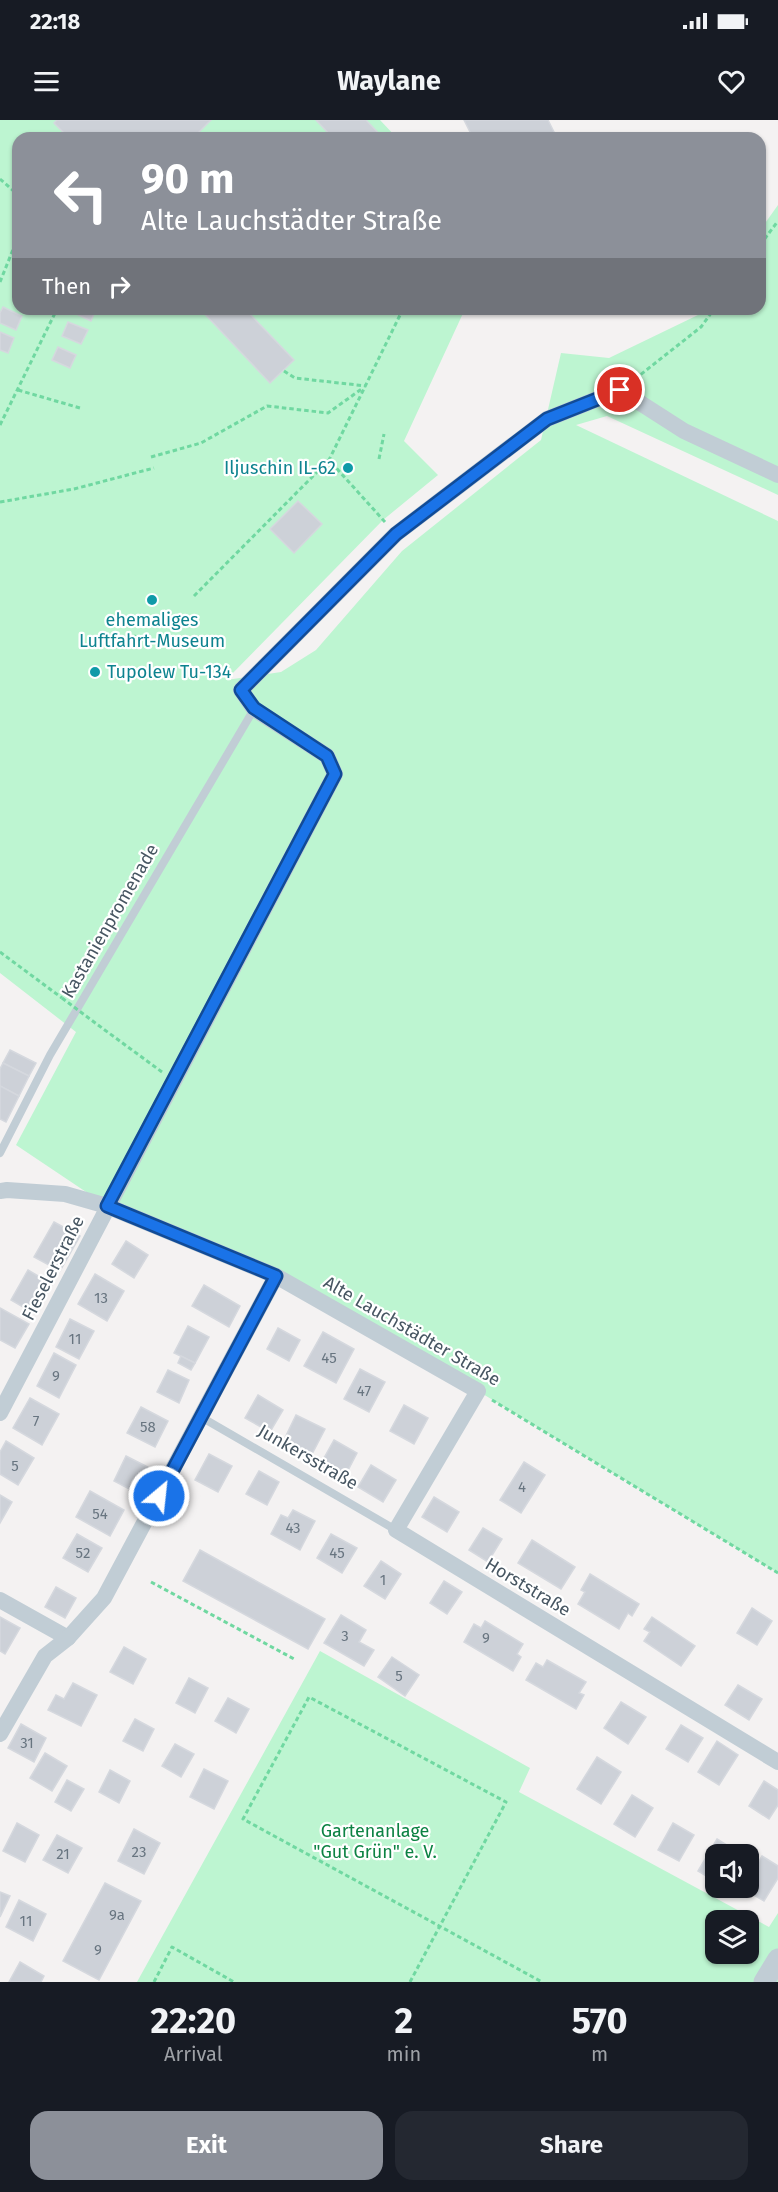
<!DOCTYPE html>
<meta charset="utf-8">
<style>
body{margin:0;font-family:"Fira Sans",sans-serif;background:#242831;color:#f1f3f6;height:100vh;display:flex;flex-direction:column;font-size:22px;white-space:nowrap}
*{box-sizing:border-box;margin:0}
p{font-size:20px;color:#9ea1a6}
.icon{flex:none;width:33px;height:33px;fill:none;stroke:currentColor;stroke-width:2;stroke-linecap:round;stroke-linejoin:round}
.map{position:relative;height:1862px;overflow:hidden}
.sheet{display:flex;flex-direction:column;background:#171b24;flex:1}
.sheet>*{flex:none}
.top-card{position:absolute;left:12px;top:12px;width:754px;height:183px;border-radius:18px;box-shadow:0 2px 4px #0004;background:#8c9099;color:#fff;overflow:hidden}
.buttons{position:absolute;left:705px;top:1724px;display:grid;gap:12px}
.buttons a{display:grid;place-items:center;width:54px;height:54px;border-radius:12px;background:#171b24;box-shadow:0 2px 4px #0004;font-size:30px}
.pin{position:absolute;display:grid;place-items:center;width:51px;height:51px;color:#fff;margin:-26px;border:3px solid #fff;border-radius:50%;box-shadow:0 2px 6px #0007}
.me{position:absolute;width:66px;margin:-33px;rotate:28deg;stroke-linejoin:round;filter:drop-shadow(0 0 4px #0008)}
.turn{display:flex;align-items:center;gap:21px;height:126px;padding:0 30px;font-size:27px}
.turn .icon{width:78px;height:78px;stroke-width:2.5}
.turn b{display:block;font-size:42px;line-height:51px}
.then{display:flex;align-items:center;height:57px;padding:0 30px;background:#0003;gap:12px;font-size:22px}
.eta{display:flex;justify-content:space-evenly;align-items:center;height:102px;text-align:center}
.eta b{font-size:36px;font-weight:700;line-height:42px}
.cta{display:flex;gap:12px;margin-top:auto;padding:12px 30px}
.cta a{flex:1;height:69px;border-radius:18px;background:#8c9099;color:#fff;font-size:24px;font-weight:700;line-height:69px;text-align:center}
.cta a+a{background:#242831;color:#f1f3f6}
.status{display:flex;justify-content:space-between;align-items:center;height:42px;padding:0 30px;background:#171b24;direction:ltr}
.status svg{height:16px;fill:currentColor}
header{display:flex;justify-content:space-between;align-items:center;height:78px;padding:0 30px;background:#171b24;font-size:27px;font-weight:700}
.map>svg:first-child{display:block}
</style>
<div class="status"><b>22:18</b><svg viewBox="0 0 49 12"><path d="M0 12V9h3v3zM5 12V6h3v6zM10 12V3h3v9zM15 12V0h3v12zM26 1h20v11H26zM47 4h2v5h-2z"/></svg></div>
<header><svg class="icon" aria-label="menu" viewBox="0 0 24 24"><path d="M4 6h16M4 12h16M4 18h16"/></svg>Waylane<svg class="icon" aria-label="heart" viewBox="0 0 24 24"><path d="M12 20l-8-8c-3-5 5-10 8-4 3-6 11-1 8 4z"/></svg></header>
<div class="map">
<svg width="778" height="1862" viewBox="0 0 778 1862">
<rect width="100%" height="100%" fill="#f4f2f2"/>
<g fill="#bdf5d1" fill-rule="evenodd">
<path d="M0,0H380L397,18H18V189H465L404,321L438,355L383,400L226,560L281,552L316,530L402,431L541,320L561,233L609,238L698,195L703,189H760L761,109L778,85V375L607,296L576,305L778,401V1453L478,1271L276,1156L107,1086L16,1025L76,912L0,853Z"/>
<path d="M320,1531L530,1648L519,1672L769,1807L778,1793V1862H137ZM716,1800H748V1833H716Z"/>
</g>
<g fill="#cdd1d8" stroke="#d5d8de" stroke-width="1.5">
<path d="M57,0H211L193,18H69L54,3Z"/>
<path d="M316,0H366L383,18H333Z"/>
<path d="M464,0H548L557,18H473Z"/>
<path d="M3,187L22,196L16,210L0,203V193Z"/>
<path d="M74,189H96L91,201L72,192Z"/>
<path d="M200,189H245L294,240L270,263Z"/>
<path d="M68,202L88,210L81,224L62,216Z"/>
<path d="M0,212L14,218L8,233L0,230Z"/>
<path d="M58,227L76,235L70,248L52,240Z"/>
<path d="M298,381L322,404L294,433L270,409Z"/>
<path d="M10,930L36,943L29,956L3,943Z"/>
<path d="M3,943L29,956L19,976L0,966V949Z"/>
<path d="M0,966L19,976L6,1002L0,999Z"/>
<path d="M54,1102L80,1116L60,1151L34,1137Z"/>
<path d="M126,1121L148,1135L134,1158L112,1144Z"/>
<path d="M28,1150L52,1164L35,1194L11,1180Z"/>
<path d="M95,1154L124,1171L107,1201L78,1184Z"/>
<path d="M204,1165L240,1186L229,1207L192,1186Z"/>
<path d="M0,1188L29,1204L15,1228L0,1220Z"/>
<path d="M70,1199L94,1211L79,1239L56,1227Z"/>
<path d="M188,1206L209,1217L195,1243L174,1233Z"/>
<path d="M278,1208L300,1220L289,1241L267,1229Z"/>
<path d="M323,1212L354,1229L336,1263L304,1246Z"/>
<path d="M54,1233L76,1245L59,1278L37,1266Z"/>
<path d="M181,1236L195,1243L191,1250L178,1243Z"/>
<path d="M360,1249L385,1262L369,1292L344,1279Z"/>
<path d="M168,1250L189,1260L179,1283L157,1272Z"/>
<path d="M258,1275L283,1290L270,1312L245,1298Z"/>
<path d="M30,1278L59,1294L42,1325L13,1308Z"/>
<path d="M404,1285L428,1298L414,1324L390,1311Z"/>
<path d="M141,1287L168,1301L155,1327L127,1313Z"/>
<path d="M296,1295L325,1309L311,1336L283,1322Z"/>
<path d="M334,1320L357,1333L343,1360L319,1347Z"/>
<path d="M6,1321L34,1338L18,1365L0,1354V1332Z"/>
<path d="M209,1334L232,1346L218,1372L195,1360Z"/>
<path d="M126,1336L148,1347L135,1372L114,1361Z"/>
<path d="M524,1342L545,1355L521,1393L500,1380Z"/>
<path d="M371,1345L396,1360L383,1382L358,1367Z"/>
<path d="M259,1351L279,1362L267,1385L246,1374Z"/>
<path d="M90,1371L124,1390L110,1416L76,1397Z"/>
<path d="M0,1375L12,1382L0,1403Z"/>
<path d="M434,1377L459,1392L447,1412L422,1397Z"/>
<path d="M293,1390L315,1401L300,1430L271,1414L281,1395L288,1398Z"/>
<path d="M483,1408L502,1419L488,1442L469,1430Z"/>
<path d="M77,1414L102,1428L88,1452L63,1438Z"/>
<path d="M331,1414L357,1428L342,1453L317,1438Z"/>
<path d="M532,1420L575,1447L561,1469L518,1443Z"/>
<path d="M200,1430L325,1499L308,1529L183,1461Z"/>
<path d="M381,1441L401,1454L385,1479L364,1466Z"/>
<path d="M590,1454L639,1484L632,1496L628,1493L619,1509L578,1484L585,1472L581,1470Z"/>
<path d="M444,1461L462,1472L447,1494L430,1483Z"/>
<path d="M56,1467L76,1478L65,1498L45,1487Z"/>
<path d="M752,1488L772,1501L757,1525L737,1513Z"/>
<path d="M341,1495L366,1510L359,1522L374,1530L364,1546L324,1523Z"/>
<path d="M0,1497L20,1508L5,1534L0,1531Z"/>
<path d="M652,1497L695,1526L681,1546L644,1521L650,1512L644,1509Z"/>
<path d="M485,1501L523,1524L517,1534L521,1537L513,1551L464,1522L474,1504L481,1508Z"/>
<path d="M124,1527L146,1539L133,1564L110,1552Z"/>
<path d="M392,1537L419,1555L405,1576L378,1557Z"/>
<path d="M547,1540L586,1562L579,1573L584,1575L576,1589L526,1560L536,1543L543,1547Z"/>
<path d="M189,1558L208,1568L195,1593L176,1583Z"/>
<path d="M73,1563L97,1575L81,1606L48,1590L56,1575L64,1579Z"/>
<path d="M738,1565L762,1579L749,1600L725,1585Z"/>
<path d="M228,1578L249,1589L236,1613L215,1601Z"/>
<path d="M621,1582L646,1597L628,1624L604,1608Z"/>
<path d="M135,1599L154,1609L143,1631L123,1621Z"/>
<path d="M21,1604L46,1618L34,1642L8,1628Z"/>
<path d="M681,1605L703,1618L688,1642L666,1629Z"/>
<path d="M717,1621L738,1635L719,1665L698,1652Z"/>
<path d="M175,1624L194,1634L181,1657L162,1646Z"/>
<path d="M45,1633L67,1646L52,1671L30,1658Z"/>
<path d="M597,1637L621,1652L601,1684L577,1669Z"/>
<path d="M204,1649L228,1661L214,1689L190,1677Z"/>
<path d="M110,1650L130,1661L119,1683L99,1672Z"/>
<path d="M67,1660L84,1669L71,1691L55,1682Z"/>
<path d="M764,1661L778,1670V1685L769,1699L749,1686Z"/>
<path d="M632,1675L653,1688L635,1717L614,1704Z"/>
<path d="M17,1703L39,1715L25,1742L3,1731Z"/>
<path d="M673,1703L694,1715L679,1741L658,1730Z"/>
<path d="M134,1709L160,1723L144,1754L118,1741Z"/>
<path d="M57,1715L82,1728L68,1753L43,1740Z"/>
<path d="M717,1719L741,1734H716V1762L698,1751Z"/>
<path d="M762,1736L778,1746V1758L764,1781L743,1769L748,1767V1759Z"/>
<path d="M105,1763L141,1781L99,1860L63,1841Z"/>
<path d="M0,1772L10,1776L0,1797Z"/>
<path d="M19,1780L46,1794L33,1821L6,1807Z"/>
<path d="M20,1842L44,1856L41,1862H9Z"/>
</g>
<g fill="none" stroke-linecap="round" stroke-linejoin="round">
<g stroke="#70d8a1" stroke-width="3" stroke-dasharray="4.5 3" stroke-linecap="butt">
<path d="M0,59L18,75"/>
<path d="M760,125L778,101"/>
<path d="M0,162L18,117"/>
<path d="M284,251L295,258L366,266"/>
<path d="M635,259L701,207L714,189"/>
<path d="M18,270L80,288"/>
<path d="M0,305L57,189"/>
<path d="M151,337L201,323L267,286L328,293L363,268"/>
<path d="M379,339L384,314"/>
<path d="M0,382L74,369L154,348"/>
<path d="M385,402L329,340L403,189"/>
<path d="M194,476L329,340"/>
<path d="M132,524L136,515"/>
<path d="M0,832L62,878"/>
<path d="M98,905L162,952"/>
<path d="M492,1280L778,1453"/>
<path d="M151,1462L296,1540"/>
<path d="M154,1862L172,1827L234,1862"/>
<path d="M410,1862L506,1682L309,1577L243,1699L542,1862"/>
</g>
<g stroke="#c1cdd5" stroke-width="8">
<path d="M0,1033L50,935L254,589"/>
<path d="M201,1297L396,1410"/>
</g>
<g stroke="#c1cdd5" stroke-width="16">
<path d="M0,1071L7,1070L65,1074L107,1086L276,1156L478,1271L396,1410L778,1642"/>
<path d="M0,1293L335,654L327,636L254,589L241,570L396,414L547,299L620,270L684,311L778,355"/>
<path d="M0,1480L68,1518"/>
<path d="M0,1614L45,1536L68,1518L104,1478L276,1156"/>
</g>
<path stroke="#c1cdd5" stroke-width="21" d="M764,1862L778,1839"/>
<path stroke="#70d8a1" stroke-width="3" stroke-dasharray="4.5 3" stroke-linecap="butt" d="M62,878L98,905"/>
</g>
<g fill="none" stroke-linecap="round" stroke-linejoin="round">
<defs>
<path id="route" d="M159,1376L276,1156L107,1086L335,654L327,636L254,588L241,570L396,414L547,299L620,270"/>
</defs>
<use href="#route" stroke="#114b97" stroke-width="15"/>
<use href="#route" stroke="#1a73e8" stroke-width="10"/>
</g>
<g fill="#0f9aa8" stroke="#fff" stroke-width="2">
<circle cx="348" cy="348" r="6"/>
<circle cx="152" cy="480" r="6"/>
<circle cx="95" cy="552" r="6"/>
</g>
<g text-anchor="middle" stroke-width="4.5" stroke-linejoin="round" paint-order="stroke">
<g font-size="15" fill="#687580">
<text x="101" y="1183">13</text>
<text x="75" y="1224">11</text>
<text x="329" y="1243">45</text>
<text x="56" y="1261">9</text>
<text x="364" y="1276">47</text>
<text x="36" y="1306">7</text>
<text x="148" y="1312">58</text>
<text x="15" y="1351">5</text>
<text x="522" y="1372">4</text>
<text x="100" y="1399">54</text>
<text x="293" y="1413">43</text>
<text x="83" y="1438">52</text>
<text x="337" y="1438">45</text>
<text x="383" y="1465">1</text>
<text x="345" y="1521">3</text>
<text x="486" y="1523">9</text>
<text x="399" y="1561">5</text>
<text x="27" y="1628">31</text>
<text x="139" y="1737">23</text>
<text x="63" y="1739">21</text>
<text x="117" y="1800">9a</text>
<text x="26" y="1806">11</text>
<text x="98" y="1835">9</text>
</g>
<g font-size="18" fill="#0d838f" stroke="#fff" text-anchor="end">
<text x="336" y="354">Iljuschin IL-62</text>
<text x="152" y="506" text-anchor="middle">ehemaliges<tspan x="152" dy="21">Luftfahrt-Museum</tspan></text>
<text x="107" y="558" text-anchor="start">Tupolew Tu-134</text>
</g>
<g font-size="18" fill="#475662" stroke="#fff">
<text transform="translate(110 801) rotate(-60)" y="6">Kastanienpromenade</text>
<text transform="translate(53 1148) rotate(-63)" y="6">Fieselerstraße</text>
<text transform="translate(412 1211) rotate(30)" y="6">Alte Lauchstädter Straße</text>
<text transform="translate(308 1337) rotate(30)" y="6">Junkersstraße</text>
<text transform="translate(528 1467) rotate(31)" y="6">Horststraße</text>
</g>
<g font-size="18" fill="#0c8243" stroke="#fff">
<text x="375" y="1717">Gartenanlage<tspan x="375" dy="21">"Gut Grün" e. V.</tspan></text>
</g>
</g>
</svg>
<div class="buttons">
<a><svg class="icon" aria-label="sound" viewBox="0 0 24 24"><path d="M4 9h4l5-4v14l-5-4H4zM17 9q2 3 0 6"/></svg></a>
<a><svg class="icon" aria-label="layers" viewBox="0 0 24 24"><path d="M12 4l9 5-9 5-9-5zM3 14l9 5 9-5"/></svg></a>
</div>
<div class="pin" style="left:620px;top:270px;background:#d93025"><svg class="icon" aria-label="arrive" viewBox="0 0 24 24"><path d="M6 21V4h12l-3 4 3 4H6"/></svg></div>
<svg class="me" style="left:159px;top:1376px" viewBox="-20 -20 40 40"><circle r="17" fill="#1a73e8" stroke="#fff" stroke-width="3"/><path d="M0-11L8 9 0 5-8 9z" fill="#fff"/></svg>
<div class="top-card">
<div class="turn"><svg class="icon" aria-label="left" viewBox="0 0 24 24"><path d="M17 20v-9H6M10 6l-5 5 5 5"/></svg><div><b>90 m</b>Alte Lauchstädter Straße</div></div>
<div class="then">Then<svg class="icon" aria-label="right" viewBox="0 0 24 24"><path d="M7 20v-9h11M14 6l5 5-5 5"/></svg></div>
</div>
</div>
<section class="sheet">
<div class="eta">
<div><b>22:20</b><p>Arrival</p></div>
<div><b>2</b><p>min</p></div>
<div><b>570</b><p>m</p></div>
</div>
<div class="cta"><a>Exit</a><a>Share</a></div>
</section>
